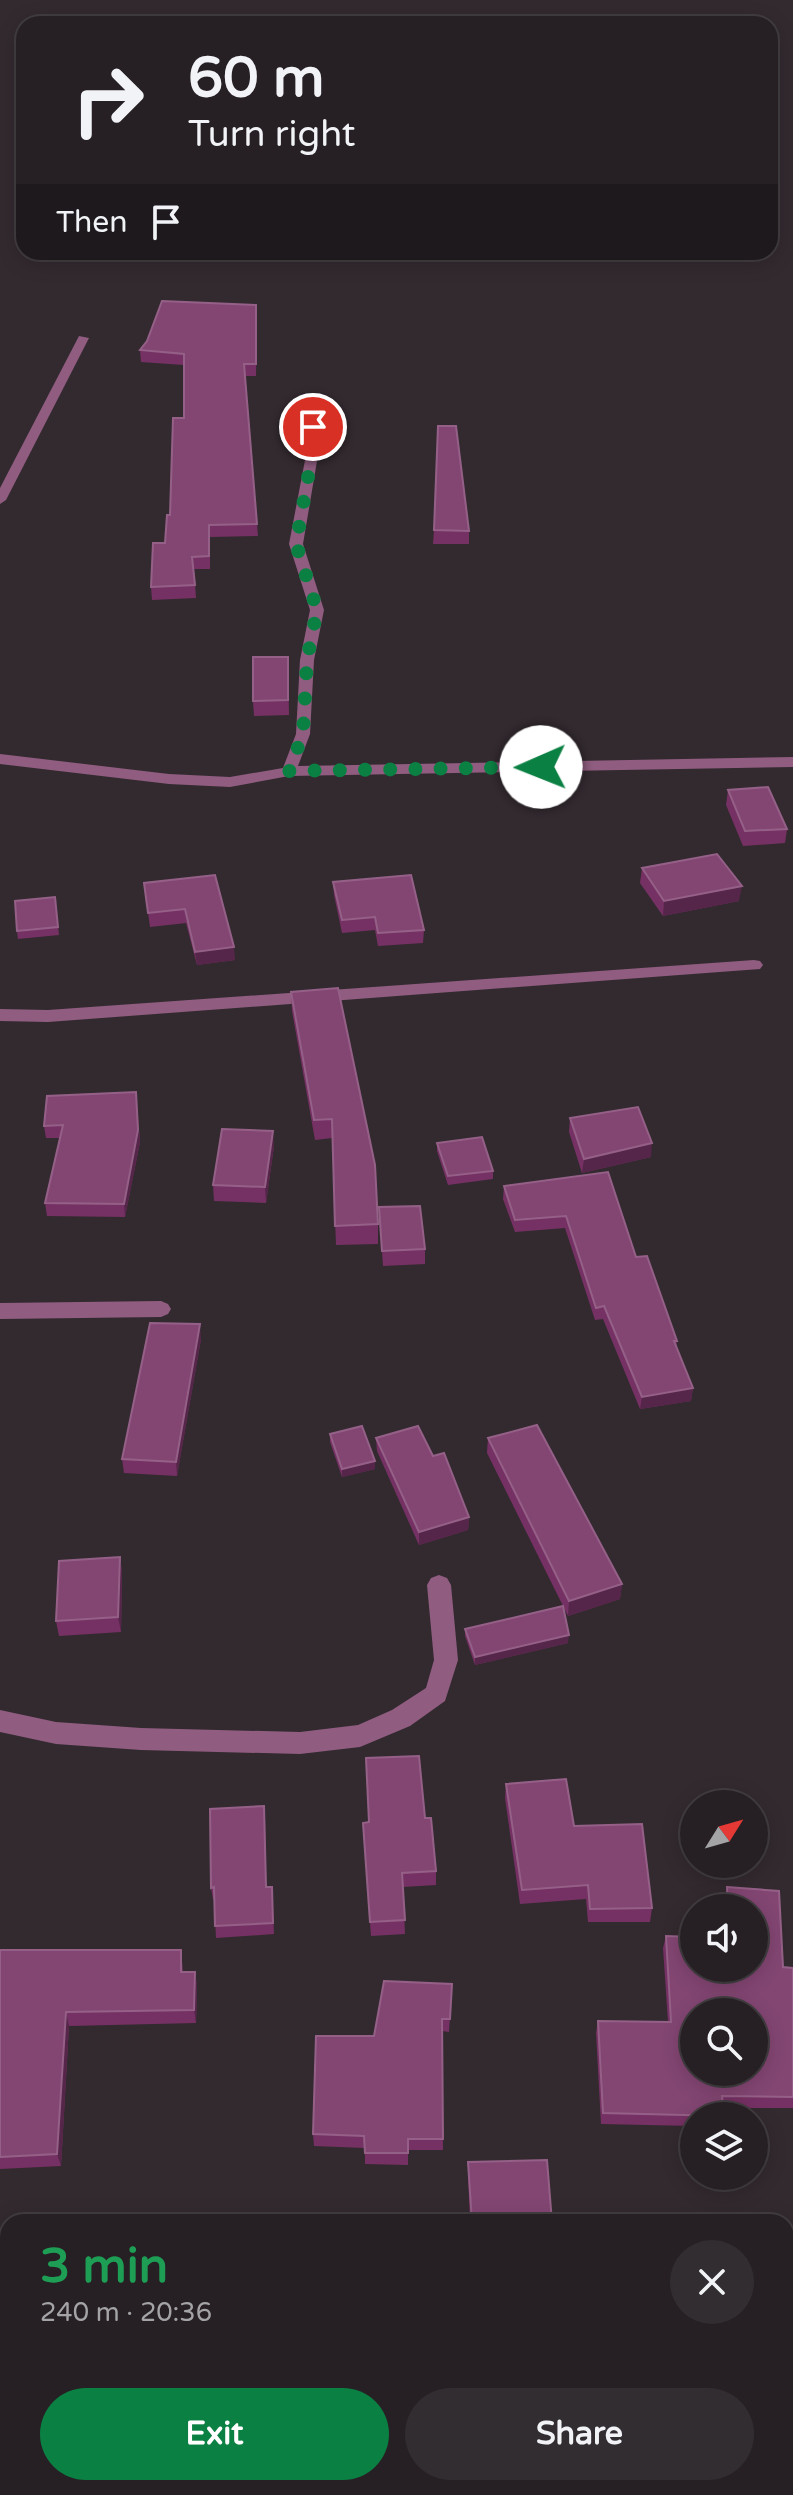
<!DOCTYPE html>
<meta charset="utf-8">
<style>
body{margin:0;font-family:"Varela Round",sans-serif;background:#322d31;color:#f1f3f6;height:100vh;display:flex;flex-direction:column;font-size:30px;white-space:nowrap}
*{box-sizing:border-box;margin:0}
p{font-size:26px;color:#a4a3a6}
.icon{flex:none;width:44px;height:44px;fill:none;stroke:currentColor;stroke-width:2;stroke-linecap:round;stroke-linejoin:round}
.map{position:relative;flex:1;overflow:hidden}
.drawer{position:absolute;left:0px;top:2214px;width:794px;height:282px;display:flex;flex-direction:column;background:#262024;border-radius:24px 24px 0 0;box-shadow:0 4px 20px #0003,0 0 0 2px #423e41}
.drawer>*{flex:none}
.banner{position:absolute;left:16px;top:16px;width:762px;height:244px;border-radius:24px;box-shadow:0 4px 20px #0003,0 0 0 2px #423e41;background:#262024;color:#f1f3f6;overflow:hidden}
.needle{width:52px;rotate:53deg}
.buttons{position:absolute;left:680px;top:1790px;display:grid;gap:16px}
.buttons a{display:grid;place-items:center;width:88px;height:88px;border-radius:50%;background:#262024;box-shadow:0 4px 20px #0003,0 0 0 2px #423e41;font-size:40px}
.pin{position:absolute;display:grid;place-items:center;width:68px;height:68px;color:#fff;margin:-34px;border:4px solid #fff;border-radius:50%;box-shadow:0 2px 8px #0007}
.me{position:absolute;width:88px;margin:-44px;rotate:269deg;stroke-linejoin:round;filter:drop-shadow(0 0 6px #0008)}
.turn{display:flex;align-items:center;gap:28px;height:168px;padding:0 40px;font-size:36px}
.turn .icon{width:104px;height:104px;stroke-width:2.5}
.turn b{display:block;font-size:56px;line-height:68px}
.then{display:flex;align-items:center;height:76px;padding:0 40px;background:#0003;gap:16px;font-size:30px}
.round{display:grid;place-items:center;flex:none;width:84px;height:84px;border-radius:42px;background:#322d31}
.headline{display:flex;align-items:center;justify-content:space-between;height:136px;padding:0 40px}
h1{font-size:48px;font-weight:800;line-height:60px;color:#1e9e55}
.primary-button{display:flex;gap:16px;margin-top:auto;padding:16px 40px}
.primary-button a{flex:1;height:92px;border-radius:48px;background:#0b8043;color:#fff;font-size:32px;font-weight:800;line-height:92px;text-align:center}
.primary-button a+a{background:#322d31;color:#f1f3f6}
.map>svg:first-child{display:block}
</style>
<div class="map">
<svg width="793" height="2495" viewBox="0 0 793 2495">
<rect width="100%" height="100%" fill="#332a30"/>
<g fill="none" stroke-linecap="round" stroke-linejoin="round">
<g fill="#905d80" fill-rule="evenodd">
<path d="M79,336L89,338L6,500L0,504V488Z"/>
<path d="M313,423L319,427L318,455L303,544L324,610L314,660L310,734L298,766L793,757V767L289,776L230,787L169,784L0,764V754L169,774L230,777L283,768L296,734L300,660L310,610L289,544L306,455L307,427Z"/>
<path d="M754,960L760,961L763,965L760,969L48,1022L0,1021V1009L48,1010Z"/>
<path d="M161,1301L168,1304L171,1309L168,1314L161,1317L0,1319V1303Z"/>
<path d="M439,1575L447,1578L451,1585L458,1660L445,1701L410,1726L360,1747L300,1754L141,1750L56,1744L0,1732V1710L56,1722L141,1728L300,1732L358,1725L392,1710L426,1688L434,1660L427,1585L431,1578Z"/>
<path d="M8,2453V2485L0,2486V2454Z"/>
<path d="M274,2488H306L309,2495H277Z"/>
</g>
</g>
<g fill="#763164" fill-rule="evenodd">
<path d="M257,316L256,376H245L258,536L210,537V569H194L196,598L152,600L151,587L165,543L184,418V365L141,362L140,350Z"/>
<path d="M434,530L469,531V544H433Z"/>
<path d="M288,657L289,715L254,716L253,701Z"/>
<path d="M728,790L787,829L785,843L743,846L726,805Z"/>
<path d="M642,868L739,901L663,916L640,883Z"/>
<path d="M215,875L235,960L197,965L186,923L150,927L144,883Z"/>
<path d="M333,882L424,930L423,943L378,946L375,930L342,933L334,895Z"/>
<path d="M55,897L59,935L18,939L17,931Z"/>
<path d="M291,992L378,1224V1244L336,1245L332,1138L315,1140L292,1011Z"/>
<path d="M136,1092L140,1142L125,1217L47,1216L45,1203L60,1138H46L44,1126Z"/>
<path d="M570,1118L651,1157L582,1173L569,1132Z"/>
<path d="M437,1143L493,1171V1179L448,1185L437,1151Z"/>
<path d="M274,1146L266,1203L214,1201L213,1185Z"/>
<path d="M608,1172L636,1257L677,1341L676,1347L693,1388L691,1401L640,1409L603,1319L595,1320L565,1228L515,1232L503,1199L504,1186Z"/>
<path d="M379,1207L425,1249V1264L383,1266Z"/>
<path d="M201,1339L177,1476L124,1473L122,1459Z"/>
<path d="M330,1434L375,1469L342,1477L330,1442Z"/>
<path d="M376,1438L433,1456L469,1517L468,1530L419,1545L377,1451Z"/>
<path d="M488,1438L622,1584L620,1599L568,1616L487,1453Z"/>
<path d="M120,1557L122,1572L121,1632L59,1636L56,1621Z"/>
<path d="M465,1629L568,1643L475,1665L465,1636Z"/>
<path d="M506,1784L574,1826L652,1908L650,1922H588L586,1899L520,1904L505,1798Z"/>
<path d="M265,1818L266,1887H272L274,1934L216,1938L214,1899H213L211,1888Z"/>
<path d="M425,1818L436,1871V1885L403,1887L405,1934L371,1936L363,1823Z"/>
<path d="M727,1887L779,1891L783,1967L793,1968V2108H723L724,2116H694V2126L601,2124L596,2033L598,2021L668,2022L663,1948L666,1936L694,1937V1968H754V1908H724V1899ZM694,2012H754V2072H694Z"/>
<path d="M0,1950H181L183,1972H195L197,1986L196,2023L69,2026L61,2166L0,2169Z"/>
<path d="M452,1984L449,2032L442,2031L443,2150H408V2165L365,2164V2148L314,2146L313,2134L374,2036Z"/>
<path d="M468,2162L552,2222H470L468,2174Z"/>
<path d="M786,2305H793V2341L786,2342Z"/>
</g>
<g fill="#552649">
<path d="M742,886L739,901L663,916L664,901Z"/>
<path d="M234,947L235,960L197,965L195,952Z"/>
<path d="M136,1092L140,1142L125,1217L124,1204Z"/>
<path d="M273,1131L274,1146L266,1203L265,1187Z"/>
<path d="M652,1143L651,1157L582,1173L584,1159Z"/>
<path d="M200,1324L201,1339L177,1476L176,1462Z"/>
<path d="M693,1388L691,1401L640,1409L642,1397Z"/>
<path d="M375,1461V1469L342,1477V1469Z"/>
<path d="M469,1517L468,1530L419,1545V1532Z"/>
<path d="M120,1557L122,1572L121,1632L118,1617Z"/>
<path d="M622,1584L620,1599L568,1616L569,1601Z"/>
<path d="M569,1635L568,1643L475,1665V1657Z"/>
<path d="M195,1972L197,1986L196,2023L194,2010Z"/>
<path d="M66,2012L69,2026L61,2166L57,2154Z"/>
<path d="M625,2488H649L628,2495H608V2494Z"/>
</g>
<g fill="#834673" stroke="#956087" stroke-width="2" fill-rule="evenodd">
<path d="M162,301L256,305V364H244L257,524L209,525V556L192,557L195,585L151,587L153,543H165L167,515H170L173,418H184V354L140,350L147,341Z"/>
<path d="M438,426H456L469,531L434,530Z"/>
<path d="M253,657H288V700L253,701Z"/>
<path d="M768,787L787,829L745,831L728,790Z"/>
<path d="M717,854L742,886L664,901L642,868Z"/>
<path d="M215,875L234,947L195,952L185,909L148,913L144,883Z"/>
<path d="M411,875L424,930L378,933L375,917L342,920L333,882Z"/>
<path d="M55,897L58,927L17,931L15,901Z"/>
<path d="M338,988L375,1165L378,1224L335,1226L332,1119L314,1120L291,992Z"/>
<path d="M136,1092L138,1130L124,1204L45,1203L63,1125L44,1126L47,1096Z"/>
<path d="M638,1107L652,1143L584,1159L570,1118Z"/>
<path d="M222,1129L273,1131L265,1187L213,1185Z"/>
<path d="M482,1137L493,1171L448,1176L437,1143Z"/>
<path d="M608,1172L636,1257L647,1256L677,1341H674L693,1388L642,1397L604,1306L596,1308L566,1216L515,1220L504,1186Z"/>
<path d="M420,1206L425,1249L382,1251L379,1207Z"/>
<path d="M150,1323L200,1324L176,1462L122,1459Z"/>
<path d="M537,1425L622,1584L569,1601L488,1438Z"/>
<path d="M362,1426L375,1461L342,1469L330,1434Z"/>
<path d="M418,1426L433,1456L444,1453L469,1517L419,1532L376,1438Z"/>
<path d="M120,1557L118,1617L56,1621L59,1561Z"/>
<path d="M563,1606L569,1635L475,1657L465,1629Z"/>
<path d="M419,1756L425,1818H431L436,1871L402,1873L405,1920L370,1922L363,1823L369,1822L366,1758Z"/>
<path d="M566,1779L574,1826L642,1824L652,1908L590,1909L588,1885L522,1890L506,1784Z"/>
<path d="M264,1806L266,1887H272L273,1923L215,1926L214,1887L211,1888L210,1809Z"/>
<path d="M727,1887L779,1891L783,1967L793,1968V2097L722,2096L724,2116L603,2113L598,2021L671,2022L666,1936L694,1937V1968H754V1908H728ZM694,2012H754V2072H694Z"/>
<path d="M0,1950H181V1972H195L194,2010L66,2012L57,2154L0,2157Z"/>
<path d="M384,1981L452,1984L450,2019H442L443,2139H408V2153H365L364,2136L313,2134L316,2036H374Z"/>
<path d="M547,2160L552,2222H472L468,2162Z"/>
<rect x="786" y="2305" width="7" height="31"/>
<path d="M436,2488H625L608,2494L609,2495H438Z"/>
</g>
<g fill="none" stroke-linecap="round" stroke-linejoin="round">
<path stroke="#0b8043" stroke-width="14" stroke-dasharray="0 25.2" d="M313,427L312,455L296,544L317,610L307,660L303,734L289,771L541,767"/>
</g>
</svg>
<div class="buttons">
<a><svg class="needle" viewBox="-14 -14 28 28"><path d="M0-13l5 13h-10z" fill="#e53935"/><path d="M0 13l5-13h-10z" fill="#a4a3a6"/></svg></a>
<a><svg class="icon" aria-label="sound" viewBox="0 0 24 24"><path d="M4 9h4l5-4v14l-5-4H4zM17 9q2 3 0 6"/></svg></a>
<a><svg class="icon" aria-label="search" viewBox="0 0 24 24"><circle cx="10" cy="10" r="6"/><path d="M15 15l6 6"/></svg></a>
<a><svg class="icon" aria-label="layers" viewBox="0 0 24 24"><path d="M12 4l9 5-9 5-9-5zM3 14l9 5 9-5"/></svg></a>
</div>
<div class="pin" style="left:313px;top:427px;background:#d93025"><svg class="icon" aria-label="arrive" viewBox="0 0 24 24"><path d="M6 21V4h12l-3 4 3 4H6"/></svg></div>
<svg class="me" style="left:541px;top:767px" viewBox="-20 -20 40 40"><circle r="19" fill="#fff"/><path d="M0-13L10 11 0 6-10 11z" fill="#0b8043"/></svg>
<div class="banner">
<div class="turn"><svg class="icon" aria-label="right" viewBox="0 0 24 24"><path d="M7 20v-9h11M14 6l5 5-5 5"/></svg><div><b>60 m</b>Turn right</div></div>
<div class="then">Then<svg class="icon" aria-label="arrive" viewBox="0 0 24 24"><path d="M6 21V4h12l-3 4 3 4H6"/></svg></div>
</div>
<section class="drawer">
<div class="headline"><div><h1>3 min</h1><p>240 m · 20:36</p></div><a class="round"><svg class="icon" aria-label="close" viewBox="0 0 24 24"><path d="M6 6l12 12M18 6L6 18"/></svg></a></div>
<div class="primary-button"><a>Exit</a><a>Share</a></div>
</section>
</div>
